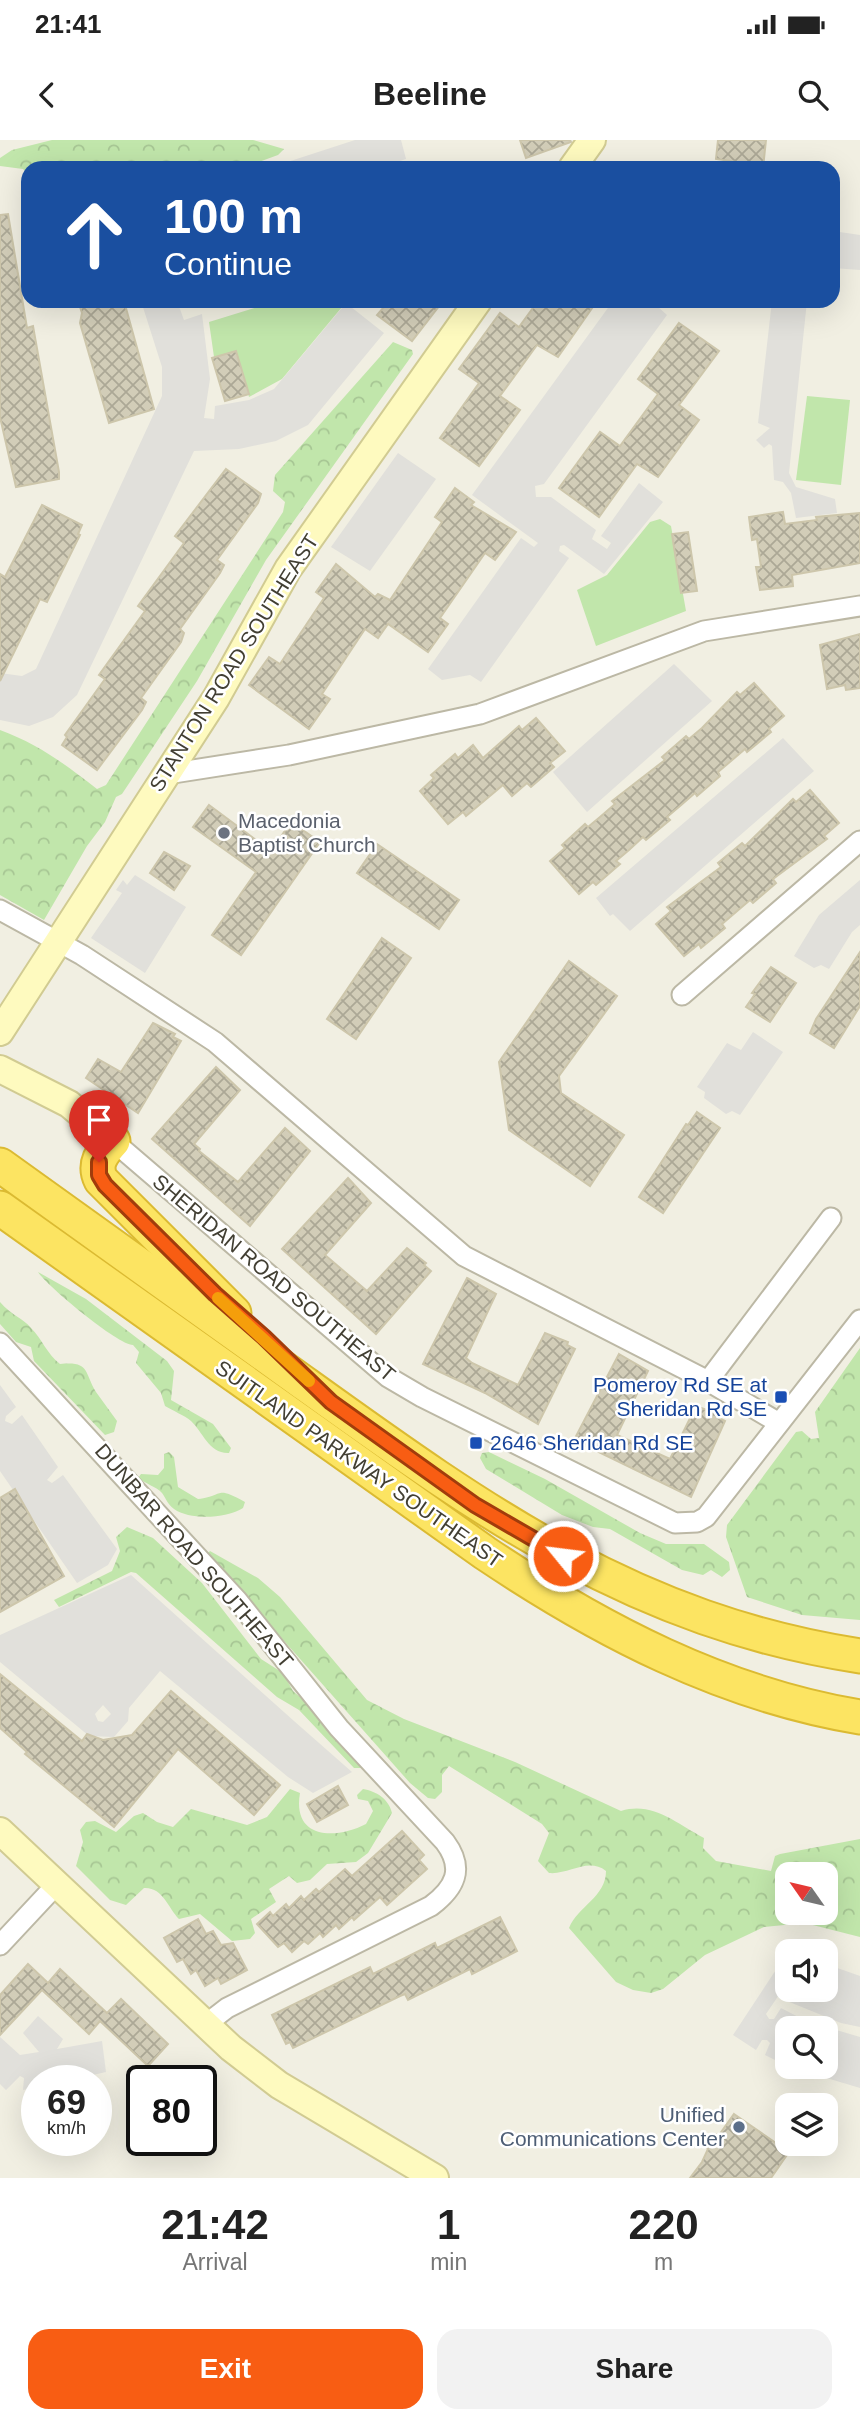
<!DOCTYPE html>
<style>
body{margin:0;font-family:Arial,sans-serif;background:#f2f2f2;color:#222;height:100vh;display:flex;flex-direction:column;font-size:26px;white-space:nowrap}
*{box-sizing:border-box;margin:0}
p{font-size:23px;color:#767676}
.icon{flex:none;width:38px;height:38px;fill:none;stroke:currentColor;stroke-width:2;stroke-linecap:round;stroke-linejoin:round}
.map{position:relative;height:2038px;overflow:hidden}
.drawer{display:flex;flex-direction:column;background:#fff;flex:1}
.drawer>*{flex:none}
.hud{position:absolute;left:21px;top:21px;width:819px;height:147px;border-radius:21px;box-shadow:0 7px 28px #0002;background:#1a4fa0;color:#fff;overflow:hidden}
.needle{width:46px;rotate:304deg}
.tools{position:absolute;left:775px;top:1722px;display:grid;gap:14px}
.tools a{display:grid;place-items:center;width:63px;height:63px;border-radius:14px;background:#fff;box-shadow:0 7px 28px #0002;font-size:35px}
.speed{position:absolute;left:21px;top:1925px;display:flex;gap:14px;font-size:35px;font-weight:700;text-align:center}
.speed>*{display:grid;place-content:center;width:91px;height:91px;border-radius:50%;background:#fff;box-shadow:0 7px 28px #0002;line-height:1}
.speed small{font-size:18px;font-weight:400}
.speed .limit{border:4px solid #111;border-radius:10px;background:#fff;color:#111}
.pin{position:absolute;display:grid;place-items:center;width:60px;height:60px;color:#fff;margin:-72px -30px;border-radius:50% 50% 50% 0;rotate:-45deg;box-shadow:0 0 7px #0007}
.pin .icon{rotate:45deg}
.me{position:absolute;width:77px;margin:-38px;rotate:299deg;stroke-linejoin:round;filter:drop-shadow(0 0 5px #0008)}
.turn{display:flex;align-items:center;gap:24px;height:147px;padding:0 28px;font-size:32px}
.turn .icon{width:91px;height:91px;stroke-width:2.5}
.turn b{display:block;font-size:49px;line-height:60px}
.eta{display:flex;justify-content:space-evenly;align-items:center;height:119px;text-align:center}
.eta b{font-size:42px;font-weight:700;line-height:49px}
.button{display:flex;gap:14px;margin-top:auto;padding:14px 28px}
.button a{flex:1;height:80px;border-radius:21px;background:#f85d13;color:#fff;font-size:28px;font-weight:700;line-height:80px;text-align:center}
.button a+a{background:#f2f2f2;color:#222}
.status{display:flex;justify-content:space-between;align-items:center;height:49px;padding:0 35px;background:#fff;direction:ltr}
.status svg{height:19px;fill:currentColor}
header{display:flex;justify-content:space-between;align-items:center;height:91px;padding:0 28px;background:#fff;font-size:32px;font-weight:700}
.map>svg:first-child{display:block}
</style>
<div class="status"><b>21:41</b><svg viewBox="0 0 49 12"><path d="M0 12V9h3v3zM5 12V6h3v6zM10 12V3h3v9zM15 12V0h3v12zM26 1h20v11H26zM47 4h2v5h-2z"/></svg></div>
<header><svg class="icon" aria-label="back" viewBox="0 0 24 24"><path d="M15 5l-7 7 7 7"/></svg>Beeline<svg class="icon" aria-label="search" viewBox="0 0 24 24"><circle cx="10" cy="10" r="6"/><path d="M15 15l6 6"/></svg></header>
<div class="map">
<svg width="860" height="2038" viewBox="0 0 860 2038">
<defs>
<pattern id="forest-crowns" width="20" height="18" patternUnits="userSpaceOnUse" patternTransform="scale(1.75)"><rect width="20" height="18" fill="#c1e6ab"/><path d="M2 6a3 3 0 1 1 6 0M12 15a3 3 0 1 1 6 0" fill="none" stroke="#a7c694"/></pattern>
<pattern id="building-cross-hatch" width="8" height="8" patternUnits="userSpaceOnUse" patternTransform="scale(1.75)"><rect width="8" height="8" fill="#d2cdb8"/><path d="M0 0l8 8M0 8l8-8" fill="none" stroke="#aca896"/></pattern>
</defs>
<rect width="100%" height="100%" fill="#f1efe2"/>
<g fill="url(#forest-crowns)" fill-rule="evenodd">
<path d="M52,0H253L284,9L278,15L242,28H28V34L23,29L0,26V18L12,10Z"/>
<path d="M393,202L412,210L413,214L266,420L197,541L122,654L116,657L105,682L87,706L44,780L0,755V590C38,604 65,624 97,649L106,645L283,372L285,362L273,351L275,335Z"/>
<path d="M38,1132L86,1159L167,1221L174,1231L171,1260L213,1284L231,1308L229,1313C209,1314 203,1292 191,1281C184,1275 173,1271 165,1266L161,1253L136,1223L139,1212L133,1205C118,1205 47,1146 38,1132Z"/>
<path d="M0,1162C12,1176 23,1178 31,1188C42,1199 47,1214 60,1224C90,1221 84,1232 96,1252C103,1262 110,1271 117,1281L114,1292L105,1295L34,1221L31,1207L16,1202L0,1184Z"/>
<path d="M860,1208V1480L802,1475L747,1457L726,1397L727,1385L796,1292L802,1291L811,1299L819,1298L815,1272Z"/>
<path d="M169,1312L174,1317L178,1347L198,1359C225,1356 214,1345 245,1362L243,1368C227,1378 191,1381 174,1369C167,1364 166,1358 162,1353C157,1347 144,1343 138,1338L141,1334L158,1335L164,1328V1314Z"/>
<path d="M489,1312L545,1339L640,1393L666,1404H704L729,1422L730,1430L722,1437L711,1430L703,1435L682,1430L610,1389L593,1387L562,1375L486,1329L480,1318L482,1313Z"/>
<path d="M127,1387L153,1398L202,1443L261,1519L283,1533L293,1551L328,1581L359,1617L361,1628H354L299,1570L277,1557L136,1433L131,1432L59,1467L54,1460L112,1431L120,1411L116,1397Z"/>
<path d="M210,1411L258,1438L280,1457L367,1560L404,1579L515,1622L621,1671C653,1661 677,1684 704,1698L703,1708L716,1721L771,1731L775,1716L780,1714L860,1699V1797L805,1783L764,1787L705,1815L663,1849L651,1853L633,1850L616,1842L569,1788C578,1766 606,1757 606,1731C588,1717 569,1735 549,1733L538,1721L549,1693L542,1684L449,1626L442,1635V1652L435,1659L428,1658L410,1643L207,1414ZM788,1734H826V1773H788Z"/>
<path d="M290,1649L300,1653C292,1699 335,1700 366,1684L373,1671L368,1661L358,1659L357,1655L363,1649C376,1651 389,1659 392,1673L368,1713L356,1722L327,1724L310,1740L297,1743L289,1736L269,1749L276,1762L251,1779L255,1793L250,1799L232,1801L200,1774L179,1779C168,1768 163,1747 144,1748L126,1765L110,1760L76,1726L83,1702L80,1690L86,1682L95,1681L116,1692L134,1676L143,1673L157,1682L173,1687L191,1669L247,1685L267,1677Z"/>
</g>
<g fill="#c1e6ab">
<path d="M277,161H340L342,167L282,239L249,257L236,211L214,217L209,182Z"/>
<path d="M807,256L850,260L841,345L796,340Z"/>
<path d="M660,379L671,386L686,471L596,506L577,450L607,435L650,382Z"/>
</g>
<g fill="#e1e0db" fill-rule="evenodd">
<path d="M355,0H401L406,19L378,28H269Z"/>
<path d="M833,91L860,95V130L833,128Z"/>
<path d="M141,161H177L184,180L202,174L210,239L204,278L214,279L215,266L249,260L274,249L346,163L384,193L308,285L276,301L239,309L194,311L77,555L53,577L29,586L0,580V533L22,536L36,529L162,256V227Z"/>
<path d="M613,161H664L657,166L667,175L544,344L535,346L536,357H551L596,390L592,399L607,409L611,403L601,396L639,343L663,362L604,434L564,405L560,406L559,411L569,418L481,542L470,535L442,540L428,529L521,398L534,407L538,403L472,355Z"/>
<path d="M772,161H807L789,333L796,347L835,359L837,373L796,378L791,353L783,342L774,340L772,306L769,304L764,308L756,300L770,288L758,283Z"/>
<path d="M398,313L436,339L370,431L331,407Z"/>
<path d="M674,524L712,561L587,672L553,632Z"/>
<path d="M783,598L814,631L630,791L613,774L610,776L596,758Z"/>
<path d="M135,735L186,767L145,833L91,798L122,753L116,750L123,740L127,745Z"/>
<path d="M860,740V785L852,792L829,829L821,825L814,828L794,816L819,775Z"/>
<path d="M753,892L783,912L740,975L732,971L726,974L704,958L705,952L697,947L727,903L741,910Z"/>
<path d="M0,1245L16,1267L6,1276L5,1281L12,1284L22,1275L58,1327L47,1340L52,1343L63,1335L117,1409L108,1425L77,1443L0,1331Z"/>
<path d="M131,1435L294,1581L352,1632L313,1653L288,1637L160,1531L129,1568L128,1581L114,1597L89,1596L0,1522V1495ZM103,1565L111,1574L103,1582L98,1581L95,1574Z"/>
<path d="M783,1819L787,1820V1843L766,1874L769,1879H774L781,1868L806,1881L860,1897V1948L790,1927H826V1888H788L787,1926L765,1915L770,1903L767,1900H762L756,1910L733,1895Z"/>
<path d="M826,1824L860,1836V1887L841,1883L787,1861L794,1850H826Z"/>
<path d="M38,1876L63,1899L57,1909L102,1901L106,1932L66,1941H37V1947L23,1950L24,1938L20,1936L6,1950L0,1944V1897L20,1915L39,1912L23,1893Z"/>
</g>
<g fill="url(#building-cross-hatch)" stroke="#cdc6ab" stroke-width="2">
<path d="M520,0H570L571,2L526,18Z"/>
<path d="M718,0H766L763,28H744V23L716,19Z"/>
<path d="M8,74L27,188L33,186L59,332V339L16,347L0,277V75Z"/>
<path d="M78,161H124L154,269L109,283L80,183L82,173Z"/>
<path d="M389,161H443L412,201L377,175Z"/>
<path d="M538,161H597L558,217L537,205L500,256L520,270L479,326L440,298L479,243L459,229L500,173L519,187Z"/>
<path d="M679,183L719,211L679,265L699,280L658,337L637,324L599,377L559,348L600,292L620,306L658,254L638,239Z"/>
<path d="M236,211L249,254L225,261L212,218Z"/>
<path d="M226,329L261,354L258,363L217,420L224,425L220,433L180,489L184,493L181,502L141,558L146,562L142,570L97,630L62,605L67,597L65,595L105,539L99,535L145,471L138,466L184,403L175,396Z"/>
<path d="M455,348L474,362L471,365L516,392L495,420L485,413L440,478L448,484L428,512L388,484L378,498L365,489L322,554L330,559L309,589L249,545L269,517L280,524L324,458L316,452L336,424L375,457L378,454L390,460L442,382L435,377Z"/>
<path d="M42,365L82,385L78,394L80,395L47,462L40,459L0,541V434L5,437Z"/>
<path d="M783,372L785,384L817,380L816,377L860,373V423L792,435L793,446L760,450L756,427H761L757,399L752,400L749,377Z"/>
<path d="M688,392L697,451L681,453L672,394Z"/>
<path d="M860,494V548L846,550L845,545L827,549L820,505Z"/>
<path d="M754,543L784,576L769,589L771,592L747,612L745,609L731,621L718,632L720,636L697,656L695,653L680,666L667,677L670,680L646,700L643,697L629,710L616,721L620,724L596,745L593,742L579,754L550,721L565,708L562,705L585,684L588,687L600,677L615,664L612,661L665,620L662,617L686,596L689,599L702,588L737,552L740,555Z"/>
<path d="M536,578L565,611L550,623L554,627L531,647L527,643L512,656L503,645L466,676L463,672L448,684L420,651L434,638L431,635L455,614L458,618L473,605L483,618L519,586L522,590Z"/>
<path d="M810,650L839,683L824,696L827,699L773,739L776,743L753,763L750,760L722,784L725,788L701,808L699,804L684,816L656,784L671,771L667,767L721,727L718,723L742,703L745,706L793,659L796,662Z"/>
<path d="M209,665L271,711L291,682L320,702L241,815L212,795L256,732L193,687Z"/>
<path d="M377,704L459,760L439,789L357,733Z"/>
<path d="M164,712L190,726L174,750L150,733Z"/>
<path d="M382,798L411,818L356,899L327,879Z"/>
<path d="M860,812V866L834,908L810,893L816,879Z"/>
<path d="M569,821L617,856L559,936L561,953L624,995L590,1046L509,990L499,922Z"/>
<path d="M771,827L796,843L770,882L746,867L755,854L752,853Z"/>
<path d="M153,883L175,894L173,897L181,901L138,973L86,938L98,919L121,932Z"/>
<path d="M216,927L240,950L194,1004L200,1009L199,1011L238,1042L285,988L310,1011L250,1086L152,999Z"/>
<path d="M697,972L720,988L663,1073L639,1057L686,984L688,985Z"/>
<path d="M348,1038L371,1063L325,1115L367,1151L407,1108L426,1123L424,1125L431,1131L376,1194L282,1109Z"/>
<path d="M467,1138L496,1154L466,1218L472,1223L518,1245L545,1193L568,1202L567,1205L575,1209L538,1284L485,1253L423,1224Z"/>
<path d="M619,1214L648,1231L617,1295L670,1319L696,1266L718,1274L717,1277L725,1281L691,1357L574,1300Z"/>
<path d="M15,1349L64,1436L0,1472V1358Z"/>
<path d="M0,1534L82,1601L87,1594L103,1600L132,1595L171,1551L280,1645L254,1675L178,1609L114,1687L25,1614L27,1612L0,1588Z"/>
<path d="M338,1646L348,1665L317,1682L307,1664Z"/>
<path d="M402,1691L424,1715L419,1720L427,1729L387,1765L380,1757L354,1780L352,1777L339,1789L336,1785L323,1797L320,1793L308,1804L304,1801L292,1812L284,1803L278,1807L257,1784L270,1772L273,1776L286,1764L289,1768L301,1756L304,1760L316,1749L319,1752L345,1729L352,1736Z"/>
<path d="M500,1777L517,1811L472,1834L470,1829L408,1860L405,1854L400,1856L293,1908L290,1902L286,1904L272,1875L370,1827L373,1834L435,1803L437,1808Z"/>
<path d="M198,1779L206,1794L213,1791L221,1805L233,1803L247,1830L221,1844L218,1838L205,1846L196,1830L191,1834L183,1819L177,1822L164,1798Z"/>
<path d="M28,1824L48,1843L60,1829L107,1873L121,1859L168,1904L148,1926L100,1881L89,1894L42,1850L0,1895V1855Z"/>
<path d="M734,1974L789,2012L771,2038H690L702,2022L708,2009L705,2006L714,1994L719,1995Z"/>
</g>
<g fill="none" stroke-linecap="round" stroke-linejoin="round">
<defs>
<g id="street">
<path d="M167,634L289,615L480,574L704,491L860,466"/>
<path d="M0,770L82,815L215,902L464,1116L708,1241L779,1283"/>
<path d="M682,855L860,701"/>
<path d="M113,1001L388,1237L422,1257L675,1383L697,1382L706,1377L860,1180"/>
<path d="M0,1203L237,1460L339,1588L445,1702C465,1729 455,1748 431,1766L227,1868L205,1885"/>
<path d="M708,1241L831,1078"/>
<path d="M0,1805L57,1744"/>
</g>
<g id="secondary">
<path d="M572,28L592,0"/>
<path d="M0,892L216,558L288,429L478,161"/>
<path d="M0,929L69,964L113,1001"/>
<path d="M0,1691L231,1908L279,1945L435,2038"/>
</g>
<g id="highway">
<path d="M113,1001C102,1013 93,1024 101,1040L234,1173"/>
<path d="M0,1025C100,1097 201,1169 301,1241C482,1371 633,1481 860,1516"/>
<path d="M0,1068L485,1413C600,1490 722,1554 860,1577"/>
</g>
</defs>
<use href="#street" stroke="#bcb8a5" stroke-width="23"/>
<use href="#secondary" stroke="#d1cb92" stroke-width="30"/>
<use href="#highway" stroke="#dbba32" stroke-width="37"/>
<use href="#street" stroke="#fff" stroke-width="19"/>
<use href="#secondary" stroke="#fefabf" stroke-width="26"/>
<use href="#highway" stroke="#fce462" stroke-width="33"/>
</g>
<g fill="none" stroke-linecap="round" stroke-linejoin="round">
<defs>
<path id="route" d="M99,1022V1035L105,1045L215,1154L264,1197L331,1262L475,1365L563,1416"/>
</defs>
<use href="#route" stroke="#a13c0c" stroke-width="18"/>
<use href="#route" stroke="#f85d13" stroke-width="12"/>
<path stroke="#f59e0b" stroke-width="12" d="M218,1158L309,1241"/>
</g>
<circle fill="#6b7280" stroke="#fff" stroke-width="2.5" cx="224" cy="693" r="7"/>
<g fill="#1a4fb4" stroke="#fff" stroke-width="2.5">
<rect x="774" y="1250" width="14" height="14" rx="3.5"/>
<rect x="469" y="1296" width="14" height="14" rx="3.5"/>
</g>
<circle fill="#5c6f8a" stroke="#fff" stroke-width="2.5" cx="739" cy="1987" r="7"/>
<g text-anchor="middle" stroke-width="5" stroke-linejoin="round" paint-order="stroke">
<g font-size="21" fill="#423f33" stroke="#fff">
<text transform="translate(234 523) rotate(-58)" y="7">STANTON ROAD SOUTHEAST</text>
<text transform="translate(274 1138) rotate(40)" y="7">SHERIDAN ROAD SOUTHEAST</text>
<text transform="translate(359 1324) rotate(35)" y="7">SUITLAND PARKWAY SOUTHEAST</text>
<text transform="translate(194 1416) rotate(49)" y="7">DUNBAR ROAD SOUTHEAST</text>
</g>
<g font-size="21" fill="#5b616d" stroke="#fff" text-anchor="start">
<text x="238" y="688">Macedonia<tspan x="238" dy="24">Baptist Church</tspan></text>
</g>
<g font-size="21" fill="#164399" stroke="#fff" text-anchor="end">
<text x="767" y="1252">Pomeroy Rd SE at<tspan x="767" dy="24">Sheridan Rd SE</tspan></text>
<text x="490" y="1310" text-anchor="start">2646 Sheridan Rd SE</text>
</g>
<g font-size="21" fill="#4e5e75" stroke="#fff" text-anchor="end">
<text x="725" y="1982">Unified<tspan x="725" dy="24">Communications Center</tspan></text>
</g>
</g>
</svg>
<div class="tools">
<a><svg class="needle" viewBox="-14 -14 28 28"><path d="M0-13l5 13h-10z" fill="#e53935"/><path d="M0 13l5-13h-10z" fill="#767676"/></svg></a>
<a><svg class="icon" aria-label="sound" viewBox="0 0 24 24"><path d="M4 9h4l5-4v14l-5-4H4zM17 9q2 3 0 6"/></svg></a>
<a><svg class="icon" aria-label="search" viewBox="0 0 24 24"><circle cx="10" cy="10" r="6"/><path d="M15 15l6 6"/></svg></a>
<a><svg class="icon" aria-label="layers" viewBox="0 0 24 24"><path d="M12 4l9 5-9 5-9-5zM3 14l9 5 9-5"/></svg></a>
</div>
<div class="speed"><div>69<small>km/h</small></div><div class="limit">80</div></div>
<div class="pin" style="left:99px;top:1022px;background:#d93025"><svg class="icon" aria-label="arrive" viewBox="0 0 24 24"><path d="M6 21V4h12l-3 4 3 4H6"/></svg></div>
<svg class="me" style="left:563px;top:1416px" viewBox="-20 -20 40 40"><circle r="17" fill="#f85d13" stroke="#fff" stroke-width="3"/><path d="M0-11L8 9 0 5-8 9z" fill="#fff"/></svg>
<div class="hud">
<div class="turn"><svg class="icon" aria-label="ahead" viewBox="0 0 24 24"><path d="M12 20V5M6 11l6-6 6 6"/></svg><div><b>100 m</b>Continue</div></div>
</div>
</div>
<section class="drawer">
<div class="eta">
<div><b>21:42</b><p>Arrival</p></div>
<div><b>1</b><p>min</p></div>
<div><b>220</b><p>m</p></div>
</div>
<div class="button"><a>Exit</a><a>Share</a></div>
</section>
